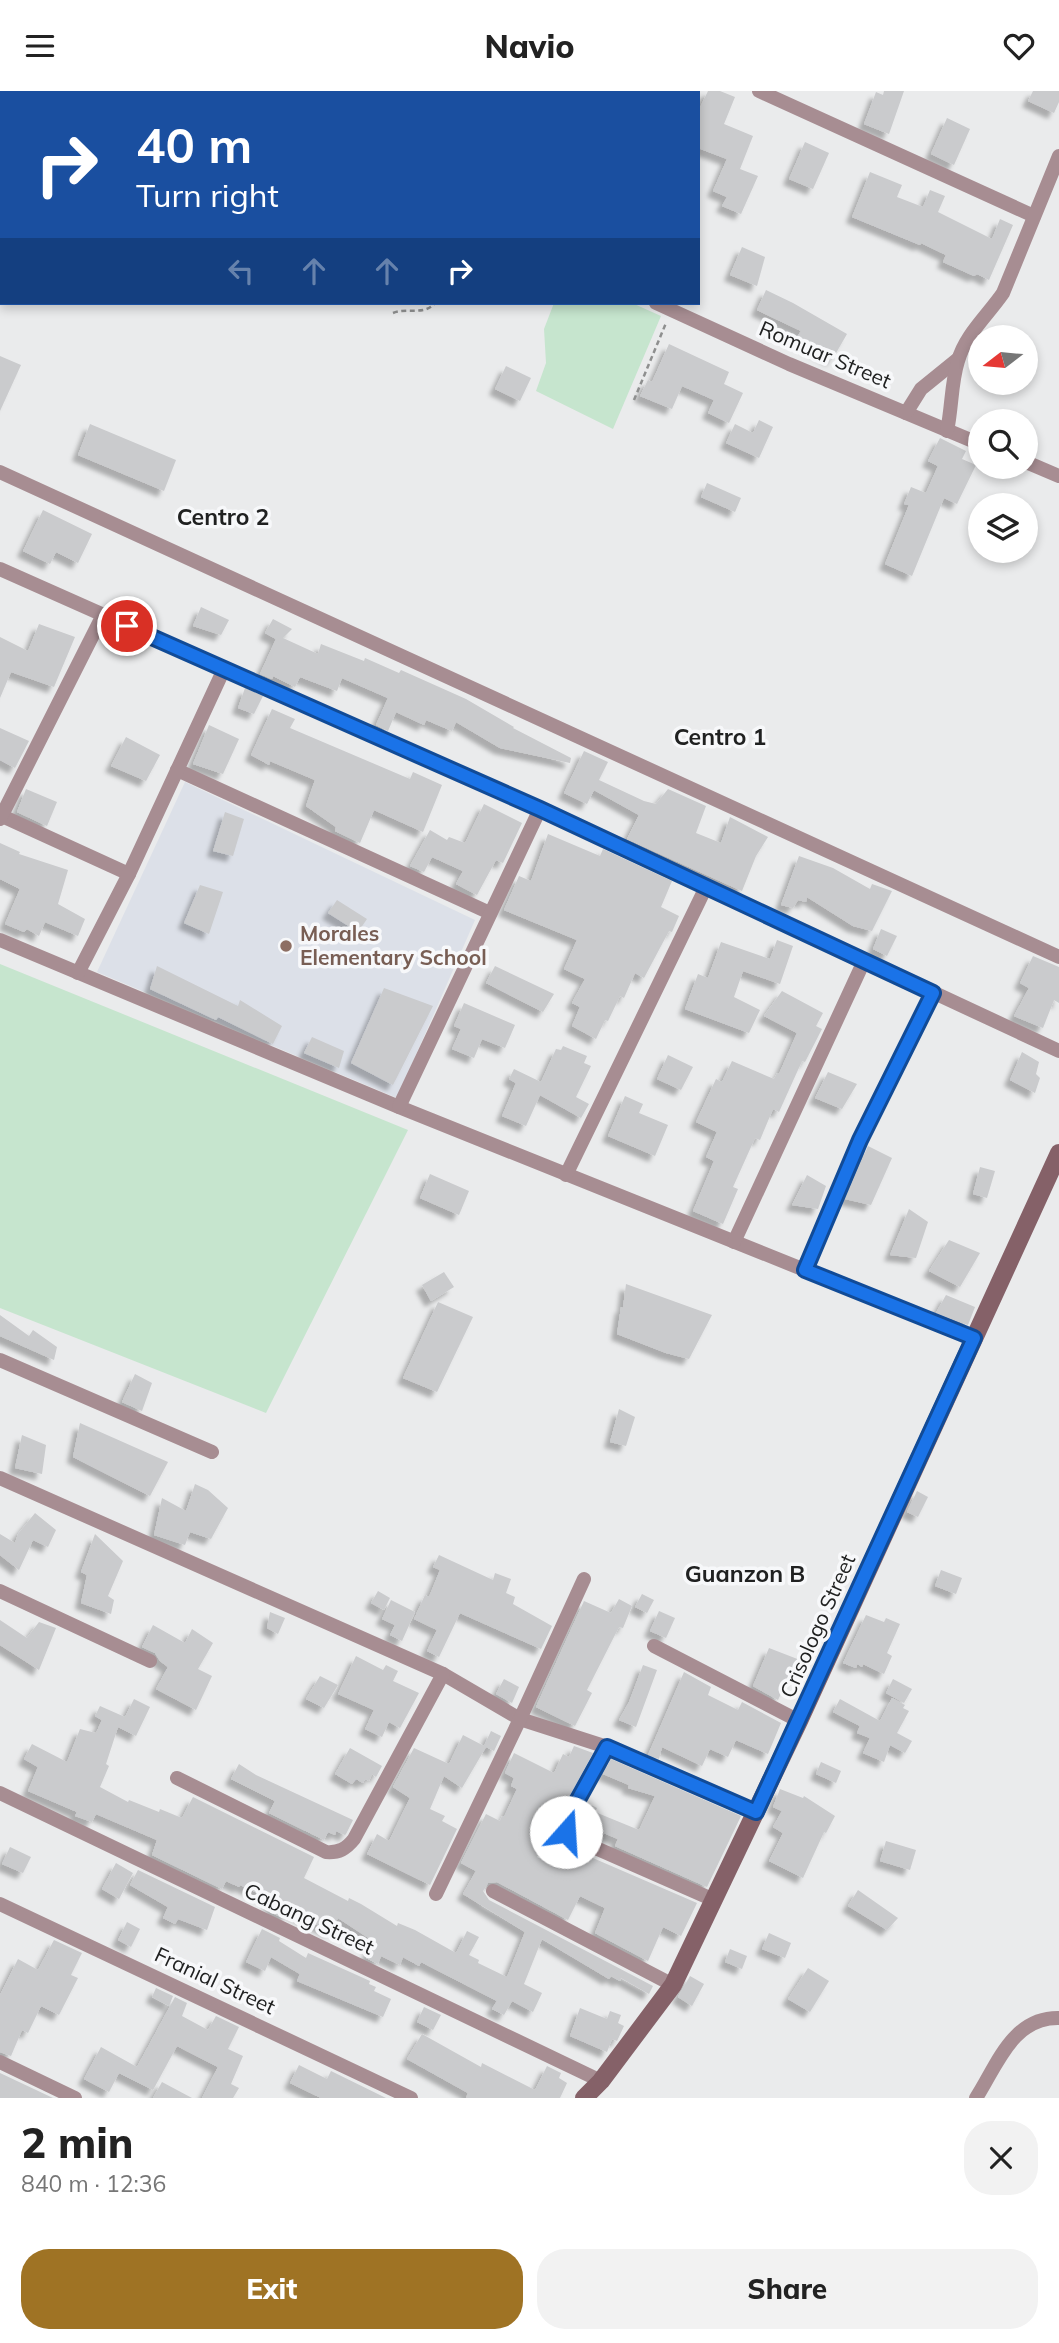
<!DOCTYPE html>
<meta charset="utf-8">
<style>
body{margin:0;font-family:Mulish,sans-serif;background:#f2f2f2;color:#222;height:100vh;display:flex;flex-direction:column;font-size:26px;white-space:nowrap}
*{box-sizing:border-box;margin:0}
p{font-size:23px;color:#767676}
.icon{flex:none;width:38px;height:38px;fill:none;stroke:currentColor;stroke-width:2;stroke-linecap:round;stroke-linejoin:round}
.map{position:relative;height:2007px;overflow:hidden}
.drawer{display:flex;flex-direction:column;background:#fff;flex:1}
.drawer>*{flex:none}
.hud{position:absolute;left:0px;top:0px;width:700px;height:214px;box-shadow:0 4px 10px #0003;background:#1a4fa0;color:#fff;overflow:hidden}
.needle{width:46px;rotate:254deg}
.fabs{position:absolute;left:968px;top:234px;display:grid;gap:14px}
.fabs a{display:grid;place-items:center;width:70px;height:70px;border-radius:50%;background:#fff;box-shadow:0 4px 10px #0003;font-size:35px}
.pin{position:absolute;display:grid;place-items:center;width:60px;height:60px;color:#fff;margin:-30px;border:4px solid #fff;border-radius:50%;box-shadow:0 2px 7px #0007}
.me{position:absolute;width:77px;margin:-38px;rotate:19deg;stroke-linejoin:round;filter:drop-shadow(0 0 5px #0008)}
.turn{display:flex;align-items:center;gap:24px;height:147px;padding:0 21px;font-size:32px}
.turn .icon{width:91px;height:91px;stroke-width:2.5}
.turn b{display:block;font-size:49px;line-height:60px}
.lanes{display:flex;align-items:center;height:66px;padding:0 21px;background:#0003;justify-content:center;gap:35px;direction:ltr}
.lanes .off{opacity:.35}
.round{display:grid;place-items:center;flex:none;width:74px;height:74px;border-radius:28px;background:#f2f2f2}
.head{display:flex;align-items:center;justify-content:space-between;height:119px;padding:0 21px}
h1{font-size:42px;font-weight:800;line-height:52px}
.action{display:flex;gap:14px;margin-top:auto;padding:14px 21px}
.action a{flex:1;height:80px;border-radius:28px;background:#9f7324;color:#fff;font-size:28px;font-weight:800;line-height:80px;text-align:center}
.action a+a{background:#f2f2f2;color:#222}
header{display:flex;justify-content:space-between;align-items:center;height:91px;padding:0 21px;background:#fff;font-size:32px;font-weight:800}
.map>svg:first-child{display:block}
</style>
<header><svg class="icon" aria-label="menu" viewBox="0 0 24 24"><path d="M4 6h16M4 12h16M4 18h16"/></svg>Navio<svg class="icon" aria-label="heart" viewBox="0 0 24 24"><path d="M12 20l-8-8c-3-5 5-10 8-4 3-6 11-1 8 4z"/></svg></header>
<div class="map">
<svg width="1059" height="2007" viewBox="0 0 1059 2007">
<defs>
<filter id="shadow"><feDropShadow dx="-6" dy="6" stdDeviation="2" flood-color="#0004"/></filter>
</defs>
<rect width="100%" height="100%" fill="#eaebec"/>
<path fill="#dce0e8" d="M185,691L475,829L397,1007L97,881Z"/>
<g fill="#c6e5ce">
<path d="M554,212H632L661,225L613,338L536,300L546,272L544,238Z"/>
<path d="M0,873L408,1039L266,1322L0,1217Z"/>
</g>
<g fill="#cacbcd" filter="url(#shadow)">
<path d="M708,0H720L735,6L724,33L753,45L740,78L758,85L741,123L722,115L727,106L713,100L727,68L698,57V21Z"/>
<path d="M884,0H904L889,43L864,33L876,1L883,4Z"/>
<path d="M1033,0H1059V11L1054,22L1028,10Z"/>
<path d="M947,27L970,38L954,74L931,63Z"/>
<path d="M805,51L829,62L813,98L789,88Z"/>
<path d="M870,81L902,94L897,106L923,116L930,99L945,105L938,121L992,148L1000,128L1013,134L989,189L977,183L974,185L943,171L946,164L921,152L920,154L852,126Z"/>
<path d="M742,156L765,166L757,195L730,184Z"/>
<path d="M766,199L793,212L847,243L832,269L796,248L801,240L757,219Z"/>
<path d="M669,253L729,281L724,293L743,302L729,332L708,322L714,309L682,295L672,318L640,305L648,289L652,291Z"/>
<path d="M0,265L21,274L0,320Z"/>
<path d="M506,275L531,287L520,310L495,298Z"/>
<path d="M759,329L773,336L759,367L726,352L735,333L753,342Z"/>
<path d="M90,333L176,369L164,400L78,364Z"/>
<path d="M940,347L966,360L962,368L976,374L957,413L944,407L912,485L885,473L909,414L904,413L911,396L926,402L938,375L928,370Z"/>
<path d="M707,392L741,407L735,421L701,406Z"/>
<path d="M43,419L92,443L78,472L56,461L50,473L23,460Z"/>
<path d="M201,516L229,529L221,544L193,535Z"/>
<path d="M273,528L292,538L283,547L318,563L321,553L364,570L365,567L399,582L401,579L466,608L514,636L513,637L571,667L570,672L500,657L456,631L452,640L426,629L424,634L396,621L388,640L376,634L388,607L342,587L337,600L300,586L295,596L273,585L272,588L260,583L276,548L265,542Z"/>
<path d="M39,533L75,546L54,596L11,581L0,607V546L28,560Z"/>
<path d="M245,597L263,605L254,623L238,617Z"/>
<path d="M272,618L295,628L290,637L410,688L413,681L442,694L423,741L374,719L360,752L335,740L336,736L306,715L315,689L270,670L269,674L251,664Z"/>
<path d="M209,634L239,648L223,683L193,673Z"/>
<path d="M0,637L29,650L15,677L0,669Z"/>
<path d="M126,646L160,664L146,690L111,675Z"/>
<path d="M584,660L608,671L599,689L644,710L656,713L668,698L706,715L696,742L721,752L730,726L768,746L756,765L742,800L627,748L639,724L594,699L587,713L564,702Z"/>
<path d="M26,698L57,711L47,735L17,721Z"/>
<path d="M484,713L522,732L503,772L496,769L477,804L456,793L463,780L432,766L424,781L410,775L430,739L447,749L449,746L465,752Z"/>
<path d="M225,721L244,728L233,765L213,760Z"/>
<path d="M548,743L600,765L603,758L672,790L661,816L679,825L672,841L669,840L644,887L635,882L624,907L620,905L608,930L605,929L596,948L572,935L580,916L572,912L585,888L564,878L577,849L504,819L519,785L531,790Z"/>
<path d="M0,752L20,761L19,763L68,779L58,813L85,828L78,845L45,831L39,845L27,838L24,841L5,833L20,798L0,788Z"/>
<path d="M799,765L833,777L870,798L872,793L892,800L872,840L853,835L807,806L806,811L798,809L793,817L781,814Z"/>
<path d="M200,794L223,801L209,843L184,832Z"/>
<path d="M337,809L367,828L358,841L328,822Z"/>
<path d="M881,838L897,845L887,865L873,858Z"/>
<path d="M777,849L793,855L780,893L743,880L734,906L760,919L749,942L685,918L698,883L708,887L721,851L770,868Z"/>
<path d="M1033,865L1059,876V912L1054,909L1043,937L1014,925L1029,897L1020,892Z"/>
<path d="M157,875L238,915L240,909L282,935L273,953L218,926L216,929L150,898Z"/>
<path d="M495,875L554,903L543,921L486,892Z"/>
<path d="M384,897L433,915L393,994L351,972Z"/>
<path d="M782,900L823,922L816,935L822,938L805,971L802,970L779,1021L773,1018L760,1049L755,1047L733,1096L738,1098L723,1133L693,1120L714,1070L706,1066L717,1041L696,1031L716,988L722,991L732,970L774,988L777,982L779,983L797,942L764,925Z"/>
<path d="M464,912L515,934L505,957L482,948L474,967L452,958L461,938L454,935Z"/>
<path d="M312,946L344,960L339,977L304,962Z"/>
<path d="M563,955L587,965L584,972L591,975L576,1006L589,1013L581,1027L540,1004L526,1035L502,1025L516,992L509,988L514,978L541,991L556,958L561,959Z"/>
<path d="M1022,961L1039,971L1036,983L1040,987L1035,1002L1010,989Z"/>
<path d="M668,964L693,976L681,999L657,988Z"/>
<path d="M828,981L857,993L842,1018L815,1007Z"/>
<path d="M625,1005L643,1013L639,1022L668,1034L655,1065L608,1045Z"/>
<path d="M868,1055L892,1067L871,1114L845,1108Z"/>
<path d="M980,1076L995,1080L987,1107L973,1103Z"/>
<path d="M430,1083L469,1100L459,1124L420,1107Z"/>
<path d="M807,1084L826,1095L818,1118L792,1114Z"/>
<path d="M909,1118L928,1131L916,1167L890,1164Z"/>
<path d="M949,1149L980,1162L960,1196L929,1180Z"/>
<path d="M444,1181L454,1196L431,1210L422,1194Z"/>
<path d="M626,1193L712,1224L689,1268L666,1262L617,1243L621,1216L623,1217Z"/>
<path d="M946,1204L975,1216L968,1234L936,1222Z"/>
<path d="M438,1211L473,1226L437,1301L403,1287Z"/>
<path d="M0,1224L29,1245L33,1239L57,1256L54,1269L0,1245Z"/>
<path d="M135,1283L152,1292L142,1320L122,1311Z"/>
<path d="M619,1318L635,1326L626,1355L610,1351Z"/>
<path d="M80,1332L168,1371L150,1405L73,1366Z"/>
<path d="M22,1344L46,1354L42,1383L15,1377Z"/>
<path d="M195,1393L208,1399L228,1417L211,1448L190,1441L185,1454L154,1444L162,1407L186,1420Z"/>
<path d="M917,1400L928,1406L918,1426L907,1421Z"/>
<path d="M35,1422L56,1439L48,1456L33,1449L19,1479L0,1464V1443L15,1452L18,1443Z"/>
<path d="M95,1443L123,1470L108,1505L114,1509L111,1523L81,1512L87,1484L81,1481Z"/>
<path d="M439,1464L493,1489L495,1482L511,1488L506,1502L515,1506L513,1513L552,1535L541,1558L460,1522L439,1566L427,1560L437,1539L414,1528L425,1504L429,1506L440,1479L433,1476Z"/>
<path d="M941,1479L962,1487L956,1503L935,1495Z"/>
<path d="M378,1500L390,1507L384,1519L371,1512Z"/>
<path d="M642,1503L654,1509L647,1522L635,1516Z"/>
<path d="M619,1508L632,1515L623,1537L619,1536L587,1599L592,1602L575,1635L536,1616L584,1510L611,1522Z"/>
<path d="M391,1509L415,1521L402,1550L390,1544L395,1534L382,1528Z"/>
<path d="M659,1520L675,1527L666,1547L650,1540Z"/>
<path d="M270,1521L285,1527L278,1543L267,1537Z"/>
<path d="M866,1524L884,1531L886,1527L900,1533L887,1562L892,1565L884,1583L863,1573L862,1576L857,1573L856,1577L843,1572Z"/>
<path d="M0,1529L27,1547L39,1531L56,1537L39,1579L0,1554Z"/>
<path d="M153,1534L185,1552L192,1538L213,1552L198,1578L212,1585L196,1619L156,1598L168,1576L160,1570L155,1562L142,1556Z"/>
<path d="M769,1557L800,1569L788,1596L785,1594L778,1609L753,1595Z"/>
<path d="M356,1565L383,1579L386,1574L398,1580L393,1590L419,1602L400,1637L389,1631L382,1646L365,1638L374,1619L338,1603Z"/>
<path d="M643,1574L657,1579L636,1636L619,1629L629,1611Z"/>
<path d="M684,1581L711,1596L708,1604L738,1619L742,1611L781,1632L768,1663L736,1649L728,1666L710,1658L702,1675L662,1656L659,1668L648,1664Z"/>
<path d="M320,1585L338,1594L324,1617L306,1608Z"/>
<path d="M504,1588L519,1596L512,1612L496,1603Z"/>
<path d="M893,1588L912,1598L904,1612L886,1602Z"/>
<path d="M892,1607L905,1614L903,1617L909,1620L897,1642L912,1650L905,1662L890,1654L884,1671L863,1662L870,1647L857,1642L860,1635L833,1621L840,1608L880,1630Z"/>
<path d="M134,1608L150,1616L136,1645L118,1636L106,1673L109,1675L100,1696L128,1711L129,1709L159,1721L160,1718L182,1727L193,1706L314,1766L304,1787L348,1810L349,1807L361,1813L397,1835L398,1832L415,1839L456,1862L467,1840L479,1846L469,1864L479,1869L478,1872L507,1886L525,1841L463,1803L476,1780L461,1772L486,1723L500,1730L502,1725L504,1726L517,1698L511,1695L514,1687L505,1682L514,1662L554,1682L563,1663L569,1666L574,1655L593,1662L557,1728L558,1742L551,1739L537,1766L562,1779L572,1758L697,1812L681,1845L663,1836L648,1870L595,1842L605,1817L580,1805L568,1829L497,1791L488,1792L483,1800L489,1809L653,1895L649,1903L621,1887L620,1890L611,1885L609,1888L542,1848L524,1893L542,1902L533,1921L512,1910L504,1924L492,1918L497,1910L421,1871L419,1875L403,1866L400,1874L381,1865L378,1873L366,1867L373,1850L338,1827L331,1841L289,1820L285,1828L270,1821L273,1815L268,1813L270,1808L240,1794L239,1796L226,1790L222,1798L152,1764L157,1749L96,1723L92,1731L75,1725L77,1721L28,1700L38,1676L24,1668L32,1653L67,1671L80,1638L96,1642L102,1629L95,1625L100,1615L125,1626Z"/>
<path d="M491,1640L501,1645L494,1660L484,1655Z"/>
<path d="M463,1644L486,1656L462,1697L444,1685L430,1718L445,1725L442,1730L457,1738L430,1794L367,1763L377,1743L389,1750L410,1707L393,1696L414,1657L449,1673Z"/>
<path d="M350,1657L382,1675L376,1686L372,1683L369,1690L365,1688L363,1692L356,1688L352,1693L335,1683Z"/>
<path d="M611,1668L741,1725L707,1796L615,1755L618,1748L577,1731L587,1712L597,1717L595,1721L639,1739L655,1705L628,1697L629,1694L603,1683Z"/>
<path d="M821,1671L841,1680L836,1692L816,1683Z"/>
<path d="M239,1673L256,1684L353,1729L346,1743L345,1744L336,1740L335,1744L328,1741L324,1749L269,1722L275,1710L231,1688Z"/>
<path d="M780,1698L803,1707L804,1705L835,1725L826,1742L824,1741L803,1787L769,1770L783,1742L773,1736L782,1720L773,1716Z"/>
<path d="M886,1750L916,1759L910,1779L880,1770Z"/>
<path d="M10,1756L31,1766L23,1782L2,1773Z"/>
<path d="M116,1772L133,1782L119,1808L102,1798Z"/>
<path d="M138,1779L215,1816L207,1839L178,1828L175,1833L163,1827L168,1816L130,1794Z"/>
<path d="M858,1799L898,1827L887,1839L848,1815Z"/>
<path d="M127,1831L140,1838L131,1856L118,1849Z"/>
<path d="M262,1838L280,1847L279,1850L306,1867L308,1862L370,1890L369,1893L376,1896L374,1900L391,1908L383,1926L297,1890L300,1883L271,1866L265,1880L246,1871Z"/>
<path d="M769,1842L791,1852L785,1867L762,1858Z"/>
<path d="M54,1849L82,1862L71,1884L78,1887L59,1924L41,1915L28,1942L22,1939L11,1965L0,1961V1904L18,1868L38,1879Z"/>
<path d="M730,1858L747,1865L742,1878L725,1871Z"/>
<path d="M808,1877L829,1890L810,1921L788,1908Z"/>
<path d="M690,1885L704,1893L692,1915L678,1906Z"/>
<path d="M156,1897L173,1905L169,1915L152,1906Z"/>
<path d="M175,1906L187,1912L182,1925L208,1939L216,1925L239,1936L228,1958L243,1965L231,1993L239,1997L233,2007H202L218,1976L177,1955L153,1999L119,1982L109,2001L84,1988L101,1956L137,1976Z"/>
<path d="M424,1916L441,1924L433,1939L417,1931Z"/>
<path d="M580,1917L607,1928L610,1920L621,1924L618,1932L624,1935L617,1950L612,1948L607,1961L570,1945Z"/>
<path d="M422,1943L481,1976L482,1972L535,1999L547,1975L561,1982L559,1987L567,1992L560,2007H466L468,2002L407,1968Z"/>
<path d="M299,1974L327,1988L331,1980L386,2007H321L290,1992Z"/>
<path d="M0,1982L53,2007H0Z"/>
<path d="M162,1991L192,2007H153Z"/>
</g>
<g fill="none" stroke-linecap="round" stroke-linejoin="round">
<g stroke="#8e8f8f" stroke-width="2.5" stroke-dasharray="5 3.5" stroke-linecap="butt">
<path d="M393,222C408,216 424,225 435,212"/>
<path d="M634,309L666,232"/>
</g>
<g stroke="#a78d92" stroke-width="14">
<path d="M180,0L184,2"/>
<path d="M759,0L1034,125"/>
<path d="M656,212L789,273L980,353"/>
<path d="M906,322L921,298L958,268"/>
<path d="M947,340C952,317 951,292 958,270C965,244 988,224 1003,202L1059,65"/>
<path d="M1026,371L1059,385"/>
<path d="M0,381L1059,866"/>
<path d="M0,478L540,718L1059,960"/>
<path d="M177,679L490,822"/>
<path d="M0,724L129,783"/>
<path d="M0,728L103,524"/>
<path d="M0,849L399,1016L974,1247"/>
<path d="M78,882L129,783L224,578"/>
<path d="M399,1016L540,718"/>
<path d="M566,1084L706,796"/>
<path d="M734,1151L864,870"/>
<path d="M805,1179L860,1049L933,902"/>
<path d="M0,1269L212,1361"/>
<path d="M0,1387L443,1583L520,1628L607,1656L756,1721"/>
<path d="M0,1500L150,1570"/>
<path d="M654,1555L799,1630"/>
<path d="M607,1656L565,1733C567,1744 572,1746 582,1751L714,1809"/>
<path d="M177,1687L326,1761C339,1762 346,1758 354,1748L443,1583"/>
<path d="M0,1702L601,1990"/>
<path d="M493,1800L673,1894"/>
<path d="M436,1803L520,1628L584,1488"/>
<path d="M0,1813L411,2007"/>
<path d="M0,1971L75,2007"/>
<path d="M976,2007C997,1975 1012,1926 1059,1927"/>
</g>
<path stroke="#856168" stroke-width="18" d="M584,2007L601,1990L673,1894L799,1630L1059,1062"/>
</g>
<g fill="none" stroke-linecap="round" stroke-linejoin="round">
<defs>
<path id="route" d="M127,535L540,718L933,902L860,1049L805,1179L974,1247L756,1721L607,1656L565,1732L566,1741"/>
</defs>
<use href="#route" stroke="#114b97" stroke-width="18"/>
<use href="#route" stroke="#1a73e8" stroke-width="12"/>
</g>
<circle fill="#8d6e63" stroke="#f7f8fa" stroke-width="2.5" cx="286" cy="855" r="7"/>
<g text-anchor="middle" stroke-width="7" stroke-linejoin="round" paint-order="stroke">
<g font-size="21" fill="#202121" stroke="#f7f8fa">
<text transform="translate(825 264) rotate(23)" y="7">Romuar Street</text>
<text transform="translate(818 1535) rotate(-66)" y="7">Crisologo Street</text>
<text transform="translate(309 1828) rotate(25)" y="7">Cabang Street</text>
<text transform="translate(215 1890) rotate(25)" y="7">Franial Street</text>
</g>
<g font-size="21" font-weight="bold" fill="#785e54" stroke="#f7f8fa" text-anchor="start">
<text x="300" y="850">Morales<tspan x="300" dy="24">Elementary School</tspan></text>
</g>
<g font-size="23" font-weight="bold" fill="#202121" stroke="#f7f8fa">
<text x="223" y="434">Centro 2</text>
<text x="720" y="654">Centro 1</text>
<text x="745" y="1491">Guanzon B</text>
</g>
</g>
</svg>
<div class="fabs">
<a><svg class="needle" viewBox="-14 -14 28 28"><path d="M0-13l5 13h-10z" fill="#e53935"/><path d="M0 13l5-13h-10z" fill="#767676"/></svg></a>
<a><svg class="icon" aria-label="search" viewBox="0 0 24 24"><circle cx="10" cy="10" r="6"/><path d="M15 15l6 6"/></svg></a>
<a><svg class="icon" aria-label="layers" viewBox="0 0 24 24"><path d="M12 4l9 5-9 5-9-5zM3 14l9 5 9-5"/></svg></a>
</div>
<div class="pin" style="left:127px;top:535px;background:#d93025"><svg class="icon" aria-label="arrive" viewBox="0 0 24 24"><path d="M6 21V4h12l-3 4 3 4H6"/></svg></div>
<svg class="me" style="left:566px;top:1741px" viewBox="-20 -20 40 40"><circle r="19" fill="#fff"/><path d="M0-13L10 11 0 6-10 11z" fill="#1a73e8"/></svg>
<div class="hud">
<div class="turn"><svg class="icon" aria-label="right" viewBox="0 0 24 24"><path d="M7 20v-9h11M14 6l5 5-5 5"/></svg><div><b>40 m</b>Turn right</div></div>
<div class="lanes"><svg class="icon off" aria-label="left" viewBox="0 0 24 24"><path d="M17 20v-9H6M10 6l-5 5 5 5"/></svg><svg class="icon off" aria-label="ahead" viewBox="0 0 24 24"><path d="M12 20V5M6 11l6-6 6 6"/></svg><svg class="icon off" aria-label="ahead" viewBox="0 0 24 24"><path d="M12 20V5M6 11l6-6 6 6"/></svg><svg class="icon" aria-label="right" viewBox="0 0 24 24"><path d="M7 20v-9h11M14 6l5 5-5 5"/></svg></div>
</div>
</div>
<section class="drawer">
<div class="head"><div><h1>2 min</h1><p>840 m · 12:36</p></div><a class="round"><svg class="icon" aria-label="close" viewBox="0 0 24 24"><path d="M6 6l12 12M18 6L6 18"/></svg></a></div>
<div class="action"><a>Exit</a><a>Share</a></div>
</section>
